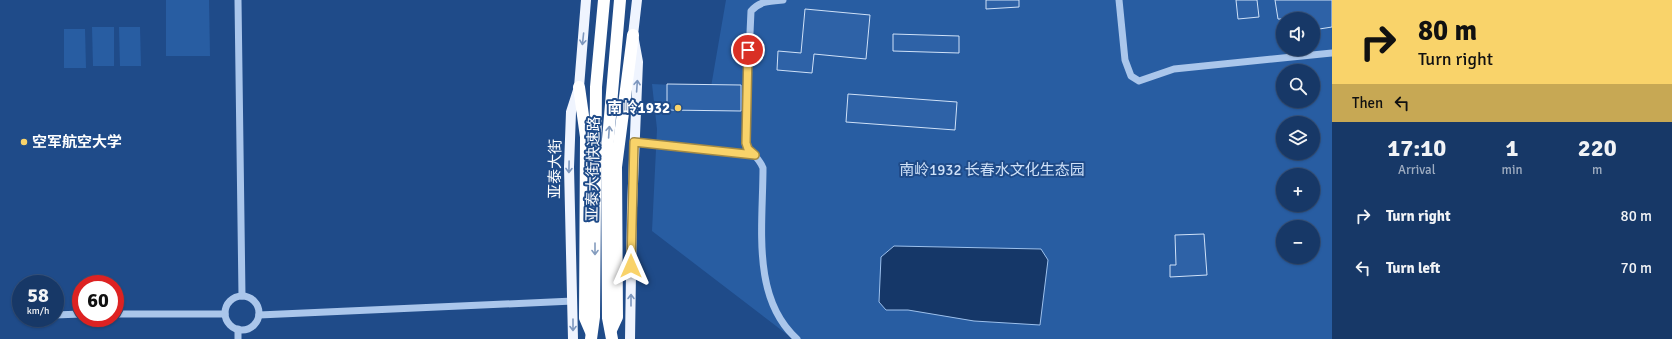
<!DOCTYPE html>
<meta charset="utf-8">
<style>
body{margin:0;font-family:Signika,"Noto Sans SC",sans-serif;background:#203f6d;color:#f1f3f6;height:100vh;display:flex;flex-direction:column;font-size:15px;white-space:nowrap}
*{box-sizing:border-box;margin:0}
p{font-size:13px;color:#9eacc0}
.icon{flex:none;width:22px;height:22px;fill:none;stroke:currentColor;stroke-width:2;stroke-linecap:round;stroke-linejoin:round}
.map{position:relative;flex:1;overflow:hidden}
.drawer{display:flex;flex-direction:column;background:#173867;width:340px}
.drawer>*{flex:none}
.banner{background:#f9d36a;color:#111;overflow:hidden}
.fabs{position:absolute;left:1276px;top:12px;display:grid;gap:8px}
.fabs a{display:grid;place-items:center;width:44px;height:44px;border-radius:50%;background:#173867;box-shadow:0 1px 3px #0004,0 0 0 1px #36527b;font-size:20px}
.speed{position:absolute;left:12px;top:275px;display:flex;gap:8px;font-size:20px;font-weight:700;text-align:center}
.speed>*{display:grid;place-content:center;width:52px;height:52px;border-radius:50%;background:#173867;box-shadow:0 1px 3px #0004,0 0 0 1px #36527b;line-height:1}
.speed small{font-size:10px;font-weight:400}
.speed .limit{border:6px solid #d22;background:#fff;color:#111}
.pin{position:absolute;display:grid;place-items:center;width:34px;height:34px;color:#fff;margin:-17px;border:2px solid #fff;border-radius:50%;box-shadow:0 1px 4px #0007}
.me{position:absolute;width:44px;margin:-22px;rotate:0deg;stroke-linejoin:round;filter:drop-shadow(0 0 3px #0008)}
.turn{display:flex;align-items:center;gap:14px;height:84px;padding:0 20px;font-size:18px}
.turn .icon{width:52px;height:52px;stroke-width:2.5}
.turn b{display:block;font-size:28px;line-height:34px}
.then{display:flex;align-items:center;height:38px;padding:0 20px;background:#0003;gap:8px;font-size:15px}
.eta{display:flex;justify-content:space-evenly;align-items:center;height:68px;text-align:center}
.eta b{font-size:24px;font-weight:800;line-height:28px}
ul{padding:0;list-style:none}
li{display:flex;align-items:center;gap:12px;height:52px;padding:0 20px}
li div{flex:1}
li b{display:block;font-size:15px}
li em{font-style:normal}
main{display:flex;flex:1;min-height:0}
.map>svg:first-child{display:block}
</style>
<main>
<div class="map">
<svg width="1332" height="339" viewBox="0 0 1332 339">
<rect width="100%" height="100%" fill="#1f4b89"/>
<g fill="#285da2" fill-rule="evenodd">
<path d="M166,0H209L210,56H166Z"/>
<path d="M726,0H1332V339H793L652,231L657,129L652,84L711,87ZM1283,19H1313V49H1283ZM1283,71H1313V101H1283ZM1283,123H1313V153H1283ZM1283,175H1313V205H1283ZM1283,227H1313V257H1283Z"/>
<path d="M92,27H114V66H93Z"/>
<path d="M119,27H140L141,66H120Z"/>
<path d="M64,29H85L86,68H64Z"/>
</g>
<path fill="#153768" stroke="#9dc1ed" d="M894,246L1041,249L1048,260L1040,325L974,321L908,310H886L879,302L881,257Z"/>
<g fill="#2e62a7" stroke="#cfe1f8">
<path d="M986,0H1019V7L986,9Z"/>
<path d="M1236,0H1257L1259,17L1238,19Z"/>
<path d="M1275,0H1332V27L1313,30V19H1278Z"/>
<path d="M805,9L870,15L866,59L814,54L812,73L777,70L778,51L801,53Z"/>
<path d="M893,34L959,36V53L893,51Z"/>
<path d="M667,84L741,85V111L667,110Z"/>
<path d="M848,94L957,102L955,130L846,122Z"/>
<path d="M1204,234L1207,275L1170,277V265H1176L1175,235Z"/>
</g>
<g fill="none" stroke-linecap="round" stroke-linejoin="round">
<g stroke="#aac6eb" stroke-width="7">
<path d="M238,0L242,296"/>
<path d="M783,0C769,1 760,1 751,11L745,143C750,153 759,157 763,168C763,225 751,298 797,339"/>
<path d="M1119,0L1125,60L1131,76L1139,81L1174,69L1332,53"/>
<path d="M634,142L754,155"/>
<circle cx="242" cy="313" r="17"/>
<path d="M115,314H225"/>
<path d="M55,315L81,314"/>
<path d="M259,315L573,301"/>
<path d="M238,329V339"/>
</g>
<g stroke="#eff4fe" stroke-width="10">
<path d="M573,339L569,167L571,112L579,87L586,0"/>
<path d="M630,339L632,208L638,62L633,35L637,0"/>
</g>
<g stroke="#fff" stroke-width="12">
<path d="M579,87L586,137L585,318L591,332"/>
<path d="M611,330L617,317L616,167L633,35"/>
<path d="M591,339L594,317L596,87L604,0"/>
<path d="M612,339L608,318L607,151L620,0"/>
</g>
</g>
<defs><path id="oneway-shaft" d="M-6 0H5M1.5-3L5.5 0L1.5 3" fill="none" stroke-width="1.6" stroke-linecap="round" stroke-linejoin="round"/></defs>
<g stroke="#7d97be">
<use href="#oneway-shaft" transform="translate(583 39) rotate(96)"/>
<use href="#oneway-shaft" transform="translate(637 86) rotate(-86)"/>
<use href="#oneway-shaft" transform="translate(569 167) rotate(91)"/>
<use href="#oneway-shaft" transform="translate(631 300) rotate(-90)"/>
<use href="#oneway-shaft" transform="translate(573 325) rotate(90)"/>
</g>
<g stroke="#849cbe">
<use href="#oneway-shaft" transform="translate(609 132) rotate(-86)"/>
<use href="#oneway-shaft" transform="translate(595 249) rotate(90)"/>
</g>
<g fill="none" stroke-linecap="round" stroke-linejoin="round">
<defs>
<path id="route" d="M631,266L634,142L755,155L748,149L746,143L748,50"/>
</defs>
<use href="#route" stroke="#a28945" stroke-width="10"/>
<use href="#route" stroke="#f9d36a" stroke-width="7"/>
</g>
<g fill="#f9d36a" stroke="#1f4b89" stroke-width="1.5">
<circle cx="678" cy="108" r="4"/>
<circle cx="24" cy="142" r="4"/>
</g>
<g text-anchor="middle" stroke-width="4" stroke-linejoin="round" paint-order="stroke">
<g font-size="15" font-weight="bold" fill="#fff" stroke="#1f4b89" text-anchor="end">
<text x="670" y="113">南岭1932</text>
<text x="32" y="147" text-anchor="start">空军航空大学</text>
</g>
<g font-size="15" fill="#fff" stroke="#1f4b89">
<text transform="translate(555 169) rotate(-89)" y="5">亚泰大街</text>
<text transform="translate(593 169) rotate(-89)" y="5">亚泰大街快速路</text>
</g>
<g font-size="15" fill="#cfe1f8" stroke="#1f4b89">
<text x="992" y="175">南岭1932 长春水文化生态园</text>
</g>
</g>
</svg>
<div class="fabs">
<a><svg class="icon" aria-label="sound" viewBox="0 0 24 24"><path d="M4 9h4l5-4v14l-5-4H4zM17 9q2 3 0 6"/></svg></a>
<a><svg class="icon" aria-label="search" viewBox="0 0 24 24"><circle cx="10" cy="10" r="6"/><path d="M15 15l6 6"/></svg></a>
<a><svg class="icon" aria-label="layers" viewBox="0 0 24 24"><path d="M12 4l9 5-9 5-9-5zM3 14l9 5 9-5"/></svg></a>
<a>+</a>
<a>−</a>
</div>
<div class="speed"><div>58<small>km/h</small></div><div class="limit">60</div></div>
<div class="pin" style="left:748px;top:50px;background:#d93025"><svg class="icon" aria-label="arrive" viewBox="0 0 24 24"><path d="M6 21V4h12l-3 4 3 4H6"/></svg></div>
<svg class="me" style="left:631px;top:266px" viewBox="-20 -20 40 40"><path d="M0-17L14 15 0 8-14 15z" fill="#f9d36a" stroke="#fff" stroke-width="4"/></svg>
</div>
<section class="drawer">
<div class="banner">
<div class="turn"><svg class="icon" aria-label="right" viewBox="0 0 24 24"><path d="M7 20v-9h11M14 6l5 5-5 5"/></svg><div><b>80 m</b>Turn right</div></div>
<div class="then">Then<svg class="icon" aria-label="left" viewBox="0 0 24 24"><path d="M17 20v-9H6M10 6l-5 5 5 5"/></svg></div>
</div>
<div class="eta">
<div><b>17:10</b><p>Arrival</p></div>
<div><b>1</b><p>min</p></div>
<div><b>220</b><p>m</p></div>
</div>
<ul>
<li><svg class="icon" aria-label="right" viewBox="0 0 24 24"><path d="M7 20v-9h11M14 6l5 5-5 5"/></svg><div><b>Turn right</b></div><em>80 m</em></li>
<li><svg class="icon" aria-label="left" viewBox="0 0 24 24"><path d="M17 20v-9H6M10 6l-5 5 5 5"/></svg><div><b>Turn left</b></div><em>70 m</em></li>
</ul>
</section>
</main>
